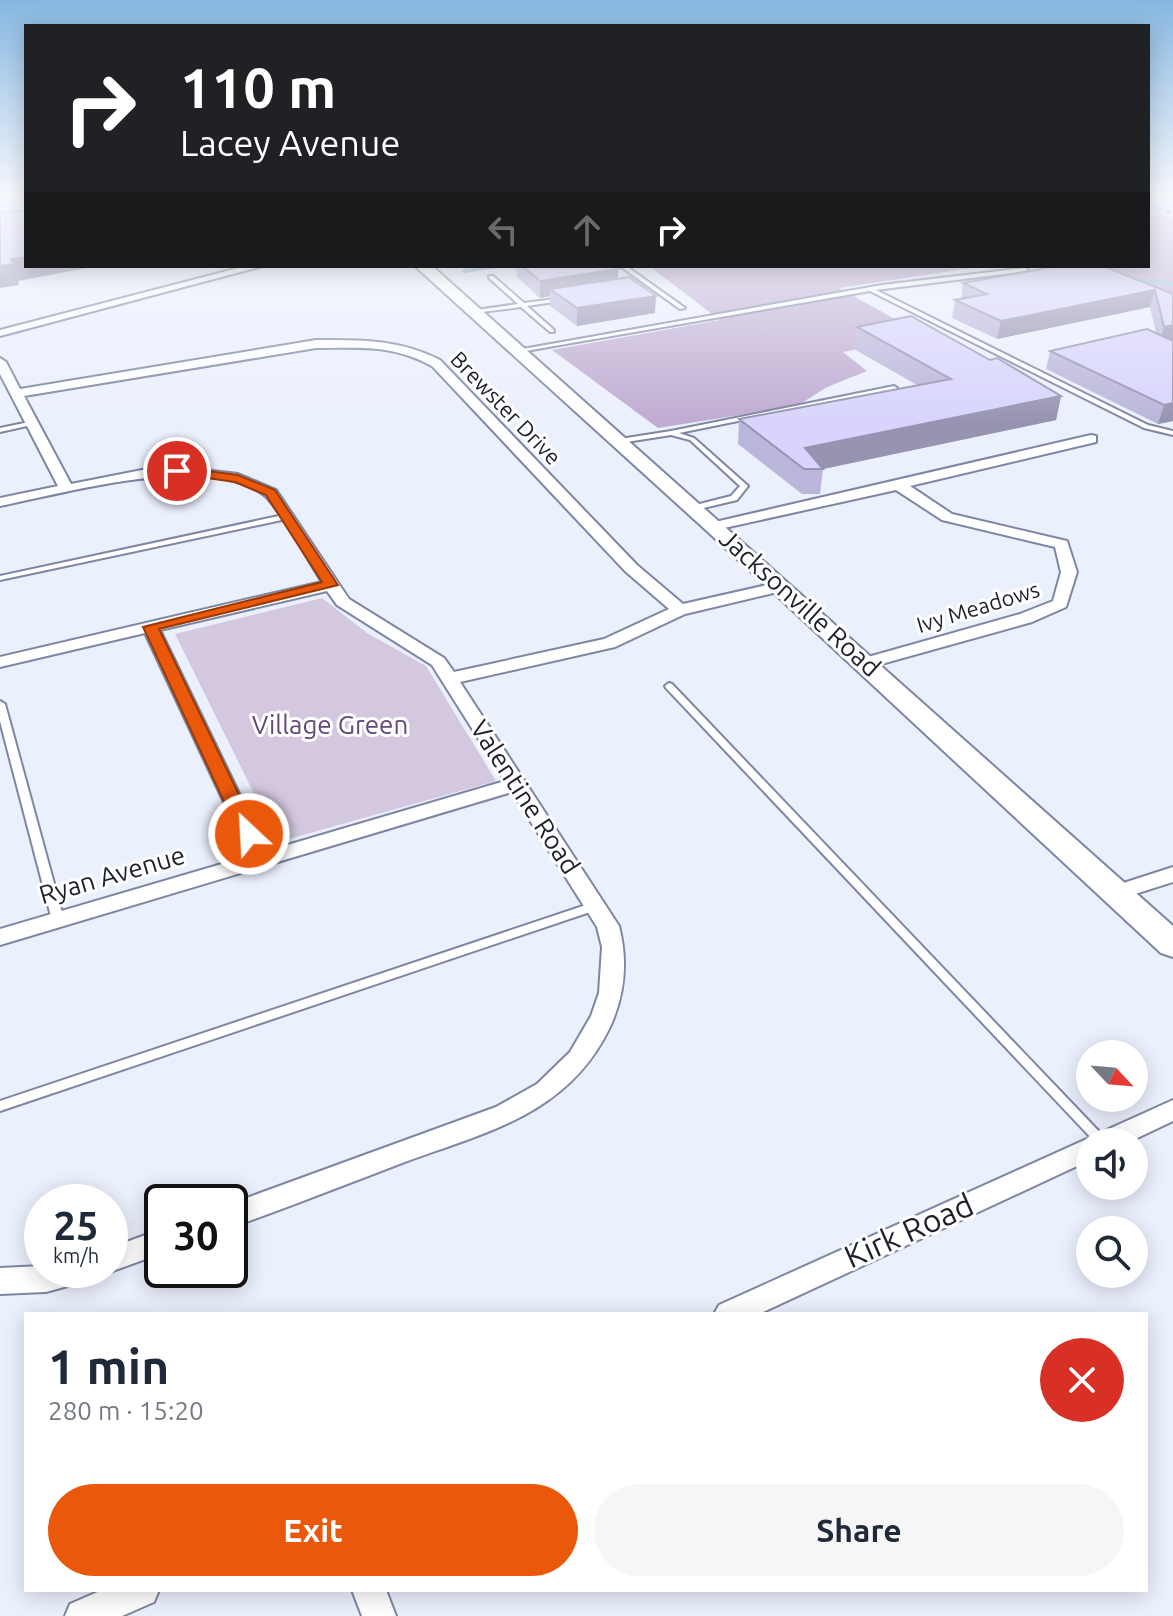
<!DOCTYPE html>
<meta charset="utf-8">
<style>
body{margin:0;font-family:Ubuntu,sans-serif;background:#f6f6f7;color:#1f2937;height:100vh;display:flex;flex-direction:column;font-size:30px;white-space:nowrap}
*{box-sizing:border-box;margin:0}
p{font-size:26px;color:#747a83}
.icon{flex:none;width:44px;height:44px;fill:none;stroke:currentColor;stroke-width:2;stroke-linecap:round;stroke-linejoin:round}
.map{position:relative;flex:1;overflow:hidden}
.side{position:absolute;left:24px;top:1312px;width:1124px;height:280px;display:flex;flex-direction:column;background:#fff;border-radius:0px;box-shadow:0 4px 20px #0003}
.side>*{flex:none}
.banner{position:absolute;left:24px;top:24px;width:1126px;height:244px;border-radius:0px;box-shadow:0 4px 20px #0003;background:#202124;color:#fff;overflow:hidden}
.needle{width:52px;rotate:116deg}
.tools{position:absolute;left:1076px;top:1040px;display:grid;gap:16px}
.tools a{display:grid;place-items:center;width:72px;height:72px;border-radius:50%;background:#fff;box-shadow:0 4px 20px #0003;font-size:40px}
.speed{position:absolute;left:24px;top:1184px;display:flex;gap:16px;font-size:40px;font-weight:700;text-align:center}
.speed>*{display:grid;place-content:center;width:104px;height:104px;border-radius:50%;background:#fff;box-shadow:0 4px 20px #0003;line-height:1}
.speed small{font-size:20px;font-weight:400}
.speed .limit{border:4px solid #111;border-radius:12px;background:#fff;color:#111}
.pin{position:absolute;display:grid;place-items:center;width:68px;height:68px;color:#fff;margin:-34px;border:4px solid #fff;border-radius:50%;box-shadow:0 2px 8px #0007}
.me{position:absolute;width:88px;margin:-44px;rotate:335deg;stroke-linejoin:round;filter:drop-shadow(0 0 6px #0008)}
.turn{display:flex;align-items:center;gap:28px;height:168px;padding:0 24px;font-size:36px}
.turn .icon{width:104px;height:104px;stroke-width:2.5}
.turn b{display:block;font-size:56px;line-height:68px}
.lanes{display:flex;align-items:center;height:76px;padding:0 24px;background:#0003;justify-content:center;gap:40px;direction:ltr}
.lanes .off{opacity:.35}
.round{display:grid;place-items:center;flex:none;width:84px;height:84px;border-radius:42px;background:#f6f6f7}
.head{display:flex;align-items:center;justify-content:space-between;height:136px;padding:0 24px}
h1{font-size:48px;font-weight:700;line-height:60px}
.button{display:flex;gap:16px;margin-top:auto;padding:16px 24px}
.button a{flex:1;height:92px;border-radius:48px;background:#ea580c;color:#fff;font-size:32px;font-weight:700;line-height:92px;text-align:center}
.button a+a{background:#f6f6f7;color:#1f2937}
.map>svg:first-child{display:block}
</style>
<div class="map">
<svg width="1173" height="1616" viewBox="0 0 1173 1616">
<rect width="100%" height="100%" fill="#ebf0fd"/>
<path fill="#d4c8e0" d="M322,598L367,633L426,666L496,781L278,842L175,634Z"/>
<g fill="#bfacd1">
<path d="M1148,208L1173,217V311L1067,266H1148Z"/>
<path d="M649,266H984L839,288L924,335L843,352L867,371L827,387L797,406L658,428L552,350L720,320Z"/>
</g>
<g fill="none" stroke-linecap="round" stroke-linejoin="round">
<g stroke="#93bcd4" stroke-width="4">
<path d="M464,271L498,266"/>
<path d="M1128,278L1173,284"/>
</g>
<defs>
<g id="service">
<path d="M620,266H626L685,308L680,309Z"/>
<path d="M1025,268L1028,270L1027,271L876,290L1148,425L1173,431V435L1144,428L870,291L520,352L517,350L882,285Z"/>
<path d="M489,276H493L524,303L563,298V300L561,301L527,306L554,330V332H550L521,307L474,313L473,312L476,310L518,304L489,278Z"/>
<path d="M894,386L897,388L896,389L679,433L694,438L748,486L737,500L695,510L691,508L692,506L731,496L740,486L690,440L671,435L620,443L617,441L620,439L671,431Z"/>
<path d="M34,421L37,423L36,424L0,432V428Z"/>
<path d="M288,514H291V518L0,580V576Z"/>
<path d="M669,683L672,684L1109,1142H1095L666,688L665,686Z"/>
<path d="M0,701L5,704L64,920L62,923H54L52,920L0,721Z"/>
<path d="M595,902L599,903L600,906L599,909L0,1111V1101Z"/>
</g>
<g id="minor">
<path d="M246,266H263L0,336V330Z"/>
<path d="M316,340C361,340 399,339 440,360L637,565L683,604L780,582L788,587L786,590L685,614L615,647L460,682L619,926C628,961 625,994 610,1027C568,1115 486,1132 402,1163C345,1185 288,1207 230,1228V1204L496,1107L537,1084L570,1052L591,1016L599,993L602,947L597,927L512,792L0,945V929L249,856L145,633L0,667V657L322,582C311,565 277,504 264,495C206,452 67,493 0,506V498L58,486L0,374V358L6,362L20,389ZM316,348C360,348 391,344 432,366L625,571L669,609L604,639L454,672L444,658L349,599L276,490L238,474L177,467L142,470L71,484L24,396ZM327,591L337,605L432,665L505,781L267,851L160,630Z"/>
<path d="M1091,435L1096,436V442L910,486L952,514L1067,541L1077,572L1066,607L1032,622L867,668L858,663L861,659L1020,614L1053,601L1061,572L1055,547L942,520L896,490L715,530L708,526L715,522Z"/>
<path d="M1173,867V882L1116,900L1105,893L1108,888Z"/>
<path d="M1173,1100V1121L1129,1142H1090V1160L759,1314H714L719,1305Z"/>
<path d="M162,1229V1253L110,1272L103,1270H110V1248Z"/>
<path d="M42,1266V1270H97L93,1279L46,1292L0,1294V1268Z"/>
<path d="M102,1590H159L154,1602L122,1616H65L70,1604Z"/>
<path d="M352,1590H386L396,1616H362Z"/>
</g>
<path id="secondary" d="M415,266H432L1173,926V957L1161,953L707,531Z"/>
</defs>
<use href="#service" stroke="#7d86a3" stroke-width="4"/>
<use href="#minor" stroke="#7d86a3" stroke-width="4"/>
<use href="#secondary" stroke="#7d86a3" stroke-width="4"/>
<use href="#service" fill="#fff" fill-rule="evenodd"/>
<use href="#minor" fill="#fff" fill-rule="evenodd"/>
<use href="#secondary" fill="#fff" fill-rule="evenodd"/>
<path stroke="#7a7e8b" stroke-width="3" stroke-dasharray="6 3" stroke-linecap="butt" d="M1148,205L1173,214"/>
</g>
<g fill="#bab6da">
<path d="M516,266H613L618,279L655,313L577,326L550,306V296L540,298L517,277Z"/>
<path d="M1057,266L1173,294V421L1158,424L1046,369L1050,351L1156,333L1150,307L997,339L952,318L955,300L961,299L963,283Z"/>
<path d="M857,327L990,360L1061,396L1056,420L823,469L820,494H802L738,444L739,419L917,385L854,349Z"/>
</g>
<g fill="#9794b1">
<path d="M26,257V266L92,267L18,281L19,285L0,288V266L11,259Z"/>
<path d="M618,269V286L550,289V296L540,298V281Z"/>
<path d="M1155,290L1150,307L997,339L1001,321Z"/>
<path d="M656,296L655,313L577,326V308Z"/>
<path d="M1173,325V342L1159,345L1164,327Z"/>
<path d="M1061,396L1056,420L823,469L805,448Z"/>
<path d="M1173,403V421L1158,424L1164,405Z"/>
</g>
<g fill="#d8d4fd" stroke="#9794b1" stroke-width="2">
<path d="M26,210V257L11,259L14,264L0,266V213Z"/>
<path d="M522,266H613L618,269L540,281Z"/>
<path d="M1057,266H1103L1173,294V325L1164,327L1155,290L1001,321L955,300L987,294L963,283Z"/>
<path d="M629,277L656,296L577,308L550,289Z"/>
<path d="M911,316L990,360L997,358L1061,396L805,448L823,469H804L739,419L951,379L857,327Z"/>
<path d="M1147,329L1173,341V403L1164,405L1050,351Z"/>
</g>
<linearGradient id="sky" x2="0" y2="1"><stop stop-color="#86b7e0"/><stop offset="0.46" stop-color="#f6f8fe"/><stop offset="1" stop-color="#f6f8fe" stop-opacity="0"/></linearGradient>
<rect width="1173" height="422" fill="url(#sky)"/>
<path fill="#ea580c" stroke="#983908" stroke-width="2" d="M177,467L238,475L275,490L338,585L159,629L258,834L249,840L239,834L143,627L322,582L266,495L235,482L172,473V468Z"/>
<g text-anchor="middle" stroke-width="6" stroke-linejoin="round" paint-order="stroke">
<g font-size="22" fill="#1d202c" stroke="#fff">
<text transform="translate(506 408) rotate(46)" y="8">Brewster Drive</text>
<text transform="translate(978 607) rotate(-17)" y="8">Ivy Meadows</text>
</g>
<g font-size="26" fill="#1d202c" stroke="#fff">
<text transform="translate(800 603) rotate(42)" y="9">Jacksonville Road</text>
<text transform="translate(525 797) rotate(57)" y="9">Valentine Road</text>
<text transform="translate(112 875) rotate(-16)" y="9">Ryan Avenue</text>
</g>
<g font-size="26" fill="#63487a" stroke="#fff">
<text x="330" y="734">Village Green</text>
</g>
<g font-size="32" fill="#1d202c" stroke="#fff">
<text transform="translate(909 1231) rotate(-24)" y="11">Kirk Road</text>
</g>
</g>
</svg>
<div class="tools">
<a><svg class="needle" viewBox="-14 -14 28 28"><path d="M0-13l5 13h-10z" fill="#e53935"/><path d="M0 13l5-13h-10z" fill="#747a83"/></svg></a>
<a><svg class="icon" aria-label="sound" viewBox="0 0 24 24"><path d="M4 9h4l5-4v14l-5-4H4zM17 9q2 3 0 6"/></svg></a>
<a><svg class="icon" aria-label="search" viewBox="0 0 24 24"><circle cx="10" cy="10" r="6"/><path d="M15 15l6 6"/></svg></a>
</div>
<div class="speed"><div>25<small>km/h</small></div><div class="limit">30</div></div>
<div class="pin" style="left:177px;top:471px;background:#d93025"><svg class="icon" aria-label="arrive" viewBox="0 0 24 24"><path d="M6 21V4h12l-3 4 3 4H6"/></svg></div>
<svg class="me" style="left:249px;top:834px" viewBox="-20 -20 40 40"><circle r="17" fill="#ea580c" stroke="#fff" stroke-width="3"/><path d="M0-11L8 9 0 5-8 9z" fill="#fff"/></svg>
<div class="banner">
<div class="turn"><svg class="icon" aria-label="right" viewBox="0 0 24 24"><path d="M7 20v-9h11M14 6l5 5-5 5"/></svg><div><b>110 m</b>Lacey Avenue</div></div>
<div class="lanes"><svg class="icon off" aria-label="left" viewBox="0 0 24 24"><path d="M17 20v-9H6M10 6l-5 5 5 5"/></svg><svg class="icon off" aria-label="ahead" viewBox="0 0 24 24"><path d="M12 20V5M6 11l6-6 6 6"/></svg><svg class="icon" aria-label="right" viewBox="0 0 24 24"><path d="M7 20v-9h11M14 6l5 5-5 5"/></svg></div>
</div>
<section class="side">
<div class="head"><div><h1>1 min</h1><p>280 m · 15:20</p></div><a class="round" style="background:#d93025;color:#fff"><svg class="icon" aria-label="close" viewBox="0 0 24 24"><path d="M6 6l12 12M18 6L6 18"/></svg></a></div>
<div class="button"><a>Exit</a><a>Share</a></div>
</section>
</div>
